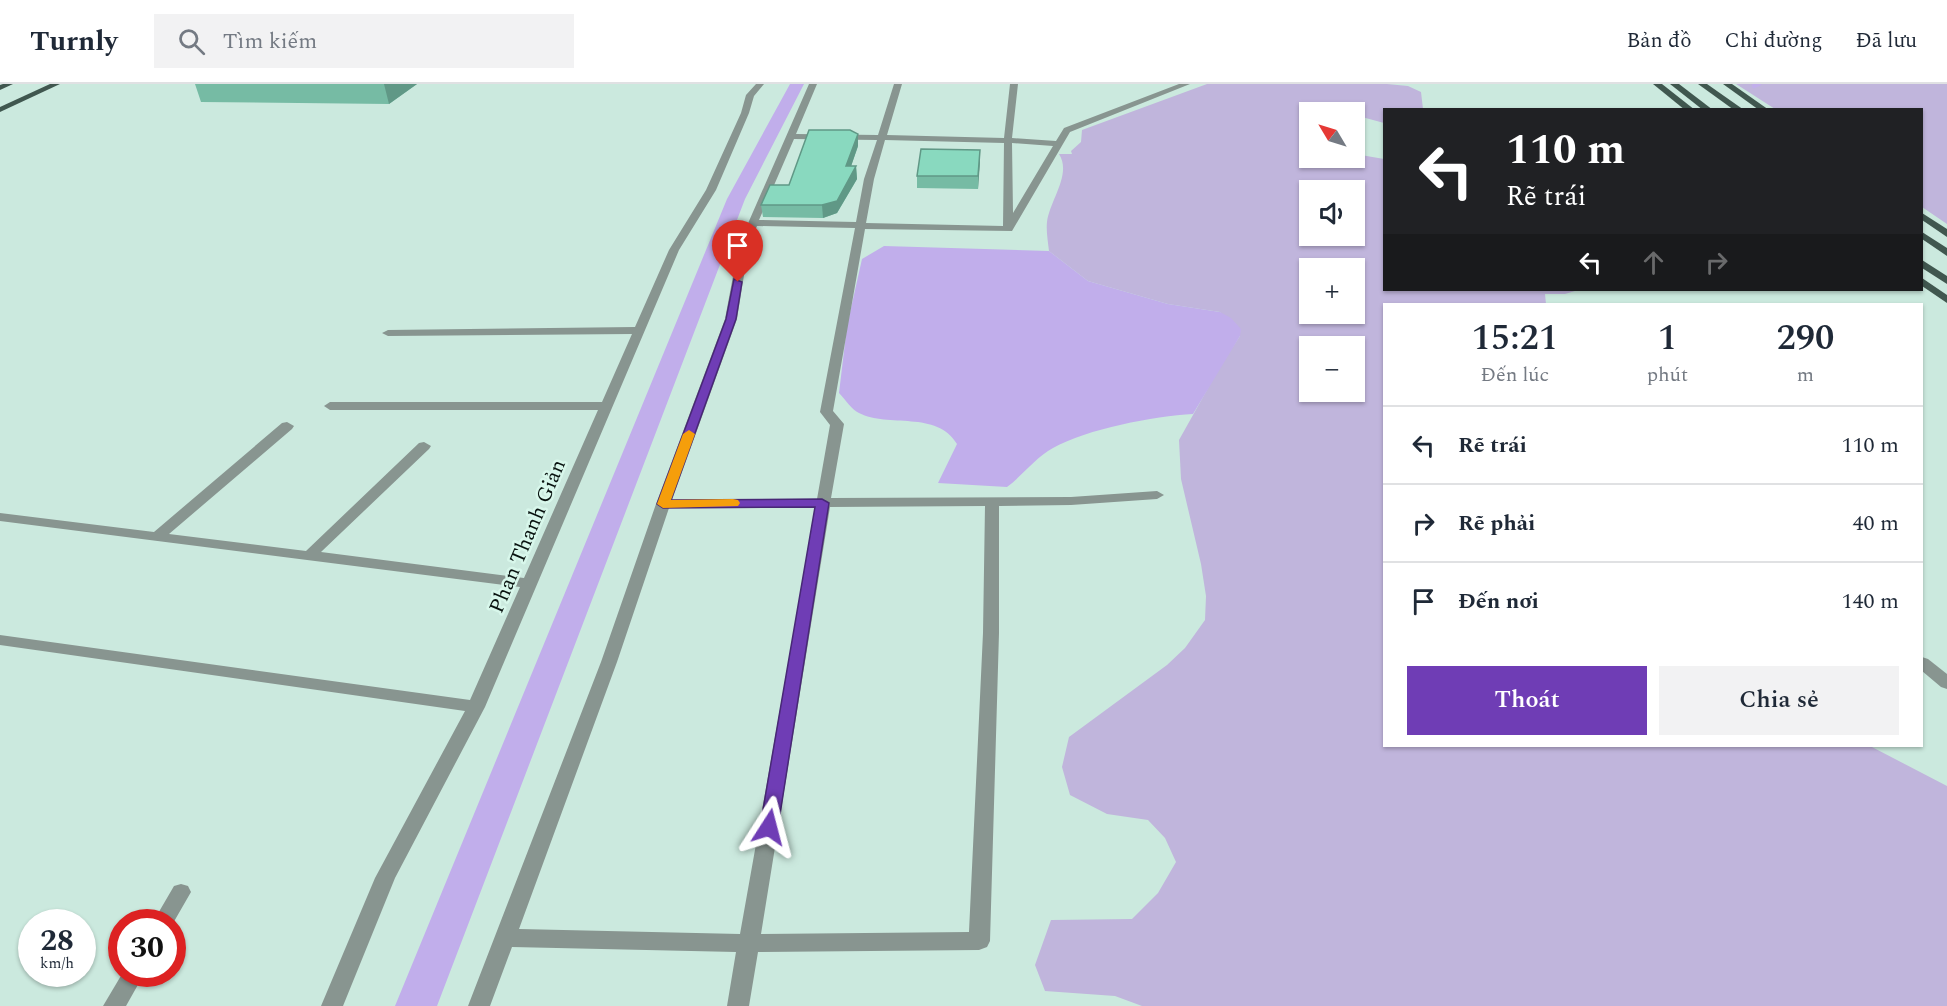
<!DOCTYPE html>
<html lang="vi">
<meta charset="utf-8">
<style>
body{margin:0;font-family:Spectral,serif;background:#f2f2f3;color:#1f2937;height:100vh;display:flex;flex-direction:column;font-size:22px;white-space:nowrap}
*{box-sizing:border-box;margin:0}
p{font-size:20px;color:#747a83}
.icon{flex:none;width:33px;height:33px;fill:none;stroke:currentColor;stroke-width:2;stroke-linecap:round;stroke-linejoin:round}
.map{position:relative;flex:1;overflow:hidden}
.drawer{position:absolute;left:1383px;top:219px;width:540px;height:444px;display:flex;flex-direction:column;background:#fff;border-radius:0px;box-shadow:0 2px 4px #0004}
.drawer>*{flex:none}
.hud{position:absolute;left:1383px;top:24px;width:540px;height:183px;border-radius:0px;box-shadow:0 2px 4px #0004;background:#202124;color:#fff;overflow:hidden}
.needle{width:39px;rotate:308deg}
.controls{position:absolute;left:1299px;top:18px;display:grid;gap:12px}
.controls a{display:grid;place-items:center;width:66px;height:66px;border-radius:0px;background:#fff;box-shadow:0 2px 4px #0004;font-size:30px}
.speed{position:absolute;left:18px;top:825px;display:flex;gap:12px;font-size:30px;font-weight:700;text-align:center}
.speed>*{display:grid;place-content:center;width:78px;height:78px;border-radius:50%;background:#fff;box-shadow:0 2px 4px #0004;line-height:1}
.speed small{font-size:15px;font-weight:400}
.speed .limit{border:9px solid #d22;background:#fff;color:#111}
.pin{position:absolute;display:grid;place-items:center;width:51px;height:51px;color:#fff;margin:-62px -26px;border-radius:50% 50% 50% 0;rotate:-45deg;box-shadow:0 0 6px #0007}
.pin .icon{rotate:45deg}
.me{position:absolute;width:66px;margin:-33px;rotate:9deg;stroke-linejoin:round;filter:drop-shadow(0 0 4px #0008)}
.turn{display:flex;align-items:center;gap:21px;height:126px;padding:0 24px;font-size:27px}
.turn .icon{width:78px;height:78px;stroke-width:2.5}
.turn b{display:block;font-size:42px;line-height:51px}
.lanes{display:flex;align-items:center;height:57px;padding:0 24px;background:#0003;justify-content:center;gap:30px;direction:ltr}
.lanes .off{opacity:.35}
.eta{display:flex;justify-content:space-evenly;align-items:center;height:102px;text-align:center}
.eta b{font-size:36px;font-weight:600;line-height:42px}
.cta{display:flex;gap:12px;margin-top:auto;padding:12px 24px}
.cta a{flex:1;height:69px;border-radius:0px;background:#6f3db5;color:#fff;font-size:24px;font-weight:600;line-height:69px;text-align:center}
.cta a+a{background:#f2f2f3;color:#1f2937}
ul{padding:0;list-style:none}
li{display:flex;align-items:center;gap:18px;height:78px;padding:0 24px;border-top:2px solid #e0e1e3}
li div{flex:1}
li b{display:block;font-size:22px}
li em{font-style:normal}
header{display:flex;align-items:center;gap:36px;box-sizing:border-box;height:84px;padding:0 30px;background:#fff;border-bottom:2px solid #e0e1e3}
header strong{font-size:28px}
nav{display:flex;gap:33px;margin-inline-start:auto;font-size:21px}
.search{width:420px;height:54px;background:#f2f2f3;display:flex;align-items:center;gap:15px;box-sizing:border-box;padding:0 21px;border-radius:0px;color:#747a83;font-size:22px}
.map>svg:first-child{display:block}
</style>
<header>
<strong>Turnly</strong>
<div class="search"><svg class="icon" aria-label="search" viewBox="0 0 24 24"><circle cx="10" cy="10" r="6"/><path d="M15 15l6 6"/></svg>Tìm kiếm</div>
<nav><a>Bản đồ</a><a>Chỉ đường</a><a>Đã lưu</a></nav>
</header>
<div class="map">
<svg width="1947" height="922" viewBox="0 0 1947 922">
<rect width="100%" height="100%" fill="#cbe9de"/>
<g fill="#c0b5dc" fill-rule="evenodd">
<path d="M1207,0H1387L1408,2L1421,8L1423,25L1384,26V39L1362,33L1355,38L1354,28H1310V74H1354L1355,70L1384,75V206L1575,207L1565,210H1545L1546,220H1384V662H1870L1947,702V922H1142L1115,912L1045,907L1035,881L1051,836L1132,835L1158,809L1176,778L1165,754L1148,736L1107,730L1070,711L1062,683L1069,653L1167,581L1185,564L1205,536L1206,512L1201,480L1181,395L1179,356L1221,281L1240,252L1220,228L1168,220L1088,197L1049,167C1048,158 1046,147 1047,138C1050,116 1072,90 1059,70H1072L1071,67L1081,58L1082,46ZM1310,106H1354V152H1310ZM1310,184H1354V230H1310ZM1310,262H1354V308H1310Z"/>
<path d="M1736,0H1947V140L1922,123V26L1775,25Z"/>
</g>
<path fill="#c1aeeb" d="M884,162L1049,167L1088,197L1168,220L1220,228L1231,234L1241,245L1240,252L1193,330C1154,332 1087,345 1053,364C1036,373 1022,392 1007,403L938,399L957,360C937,326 888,344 859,329C852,326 845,315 839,309L847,242L862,175Z"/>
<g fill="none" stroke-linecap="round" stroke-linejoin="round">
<path stroke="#c1aeeb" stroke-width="4.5" d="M1754,2L1759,0"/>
<path fill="#c1aeeb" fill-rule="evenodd" d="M790,0H804L745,115L437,922H395L727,115Z"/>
<g fill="#889590" fill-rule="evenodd">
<path d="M756,0H764L754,12L749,29L716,106L679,166L485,623L395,794L343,922H321L375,794L465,627L0,561V551L470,616L520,503L0,437V429L154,448L282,339L287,338L294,342L292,345L169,450L306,467L419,359L424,358L431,362L429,365L321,468L524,494L598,326H330L324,322L330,318H602L632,250L388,252L382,249L388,246L635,243L669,166L706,106L741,29L746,11Z"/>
<path d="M809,0H817L796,50L878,51L894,0H902L887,51L1004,54L1010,0H1018L1012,54L1056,57L1064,44L1179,0H1190L1070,48L1012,147L865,145L833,327L844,340L831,414L1071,413L1157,407L1164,411L1157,415L1071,421L999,422V549L990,857L987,863L979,866L758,868L749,922H727L736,868L512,863L490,922H468L601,578L656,420L725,235L739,160ZM794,55L877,56L864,95L856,138L759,136ZM885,56L1004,59L1003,142L866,139L874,95ZM1012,59L1053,62L1013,129ZM757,142L855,144L820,328L830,341L817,415L672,416L737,235L749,160ZM985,422L983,549L969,848L761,850L830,423ZM816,423L740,850L519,845L617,578L669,424Z"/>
<path d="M1922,573L1928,575L1947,590V605L1941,603L1922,587Z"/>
<path d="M181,800L188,802L191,808L172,841V838H153L174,802Z"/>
<path d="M122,890H144L126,922H103Z"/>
</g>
<g fill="#40574f" fill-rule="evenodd">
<path d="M3,0H13L0,6V1Z"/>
<path d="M50,0H60L0,28V23Z"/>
<path d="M1653,0H1662L1695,26H1685Z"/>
<path d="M1670,0H1679L1713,26H1703Z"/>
<path d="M1698,0H1707L1744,26H1734Z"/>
<path d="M1723,0H1732L1769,26H1759Z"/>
<path d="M1922,129L1947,145V153L1922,136Z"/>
<path d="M1922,148L1947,164V172L1922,155Z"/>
<path d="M1922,176L1947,192V200L1922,184Z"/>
<path d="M1922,194L1947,211V219L1922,202Z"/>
</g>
</g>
<g fill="#76bba4">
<path d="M195,0H417L389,20L201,18Z"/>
<path d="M858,62L851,82H856L857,95L837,129L823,134L763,133L761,121L789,101Z"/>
<path d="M980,66L978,105L917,104V92Z"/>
</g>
<g fill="#609886">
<path d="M384,0H417L389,20Z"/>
<path d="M858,50V62L847,94L846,82Z"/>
<path d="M980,66V78L978,105V92Z"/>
<path d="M856,82L857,95L837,129L823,134L822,121Z"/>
</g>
<g fill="#89d9bf" stroke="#609886" stroke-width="1.5">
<path d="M809,46H850L858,50L846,82H856L837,117L822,121H761L770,101H789Z"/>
<path d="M921,65L980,66L978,92H917Z"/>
</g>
<path fill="#6f3db5" stroke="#482876" stroke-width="1.5" d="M734,195L742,198L736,235L671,416L822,415L829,419L778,743L775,748L769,750L763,748L760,743L815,423L663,424L657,420L726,235Z"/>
<path fill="#f59e0b" d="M689,346L695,350L671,416L733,415L738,416L740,419L738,422L663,424L657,420L683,350Z"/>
<g text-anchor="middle" stroke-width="5" stroke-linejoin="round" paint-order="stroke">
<g font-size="21" fill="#091310" stroke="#d8f7eb">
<text transform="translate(527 452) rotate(-67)" y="7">Phan Thanh Giản</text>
</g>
</g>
</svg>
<div class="controls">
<a><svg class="needle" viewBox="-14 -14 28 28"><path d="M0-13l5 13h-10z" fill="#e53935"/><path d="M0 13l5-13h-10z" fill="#747a83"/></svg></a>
<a><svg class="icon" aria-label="sound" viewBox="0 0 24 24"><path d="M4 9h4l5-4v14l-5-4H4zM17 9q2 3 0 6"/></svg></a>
<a>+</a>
<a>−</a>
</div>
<div class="speed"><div>28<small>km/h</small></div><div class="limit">30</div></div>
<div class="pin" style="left:738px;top:198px;background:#d93025"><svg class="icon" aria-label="arrive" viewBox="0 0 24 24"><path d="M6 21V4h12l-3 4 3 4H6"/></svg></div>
<svg class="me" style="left:769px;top:743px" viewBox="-20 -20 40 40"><path d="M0-17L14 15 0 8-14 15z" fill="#6f3db5" stroke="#fff" stroke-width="4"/></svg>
<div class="hud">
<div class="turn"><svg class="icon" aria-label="left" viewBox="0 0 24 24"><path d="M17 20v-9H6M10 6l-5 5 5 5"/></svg><div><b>110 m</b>Rẽ trái</div></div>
<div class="lanes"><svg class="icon" aria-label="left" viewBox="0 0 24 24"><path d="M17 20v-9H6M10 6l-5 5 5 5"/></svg><svg class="icon off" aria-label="ahead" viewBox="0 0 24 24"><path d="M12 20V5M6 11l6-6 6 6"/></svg><svg class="icon off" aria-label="right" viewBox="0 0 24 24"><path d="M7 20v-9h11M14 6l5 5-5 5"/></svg></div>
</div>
<section class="drawer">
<div class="eta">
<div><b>15:21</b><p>Đến lúc</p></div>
<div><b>1</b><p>phút</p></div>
<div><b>290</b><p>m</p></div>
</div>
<ul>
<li><svg class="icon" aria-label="left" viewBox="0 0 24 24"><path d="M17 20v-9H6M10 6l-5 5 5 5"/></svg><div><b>Rẽ trái</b></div><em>110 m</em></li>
<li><svg class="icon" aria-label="right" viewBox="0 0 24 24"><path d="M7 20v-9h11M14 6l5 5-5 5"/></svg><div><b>Rẽ phải</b></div><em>40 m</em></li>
<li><svg class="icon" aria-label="arrive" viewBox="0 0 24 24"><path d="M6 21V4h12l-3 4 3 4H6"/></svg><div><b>Đến nơi</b></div><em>140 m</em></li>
</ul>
<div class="cta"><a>Thoát</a><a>Chia sẻ</a></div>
</section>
</div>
